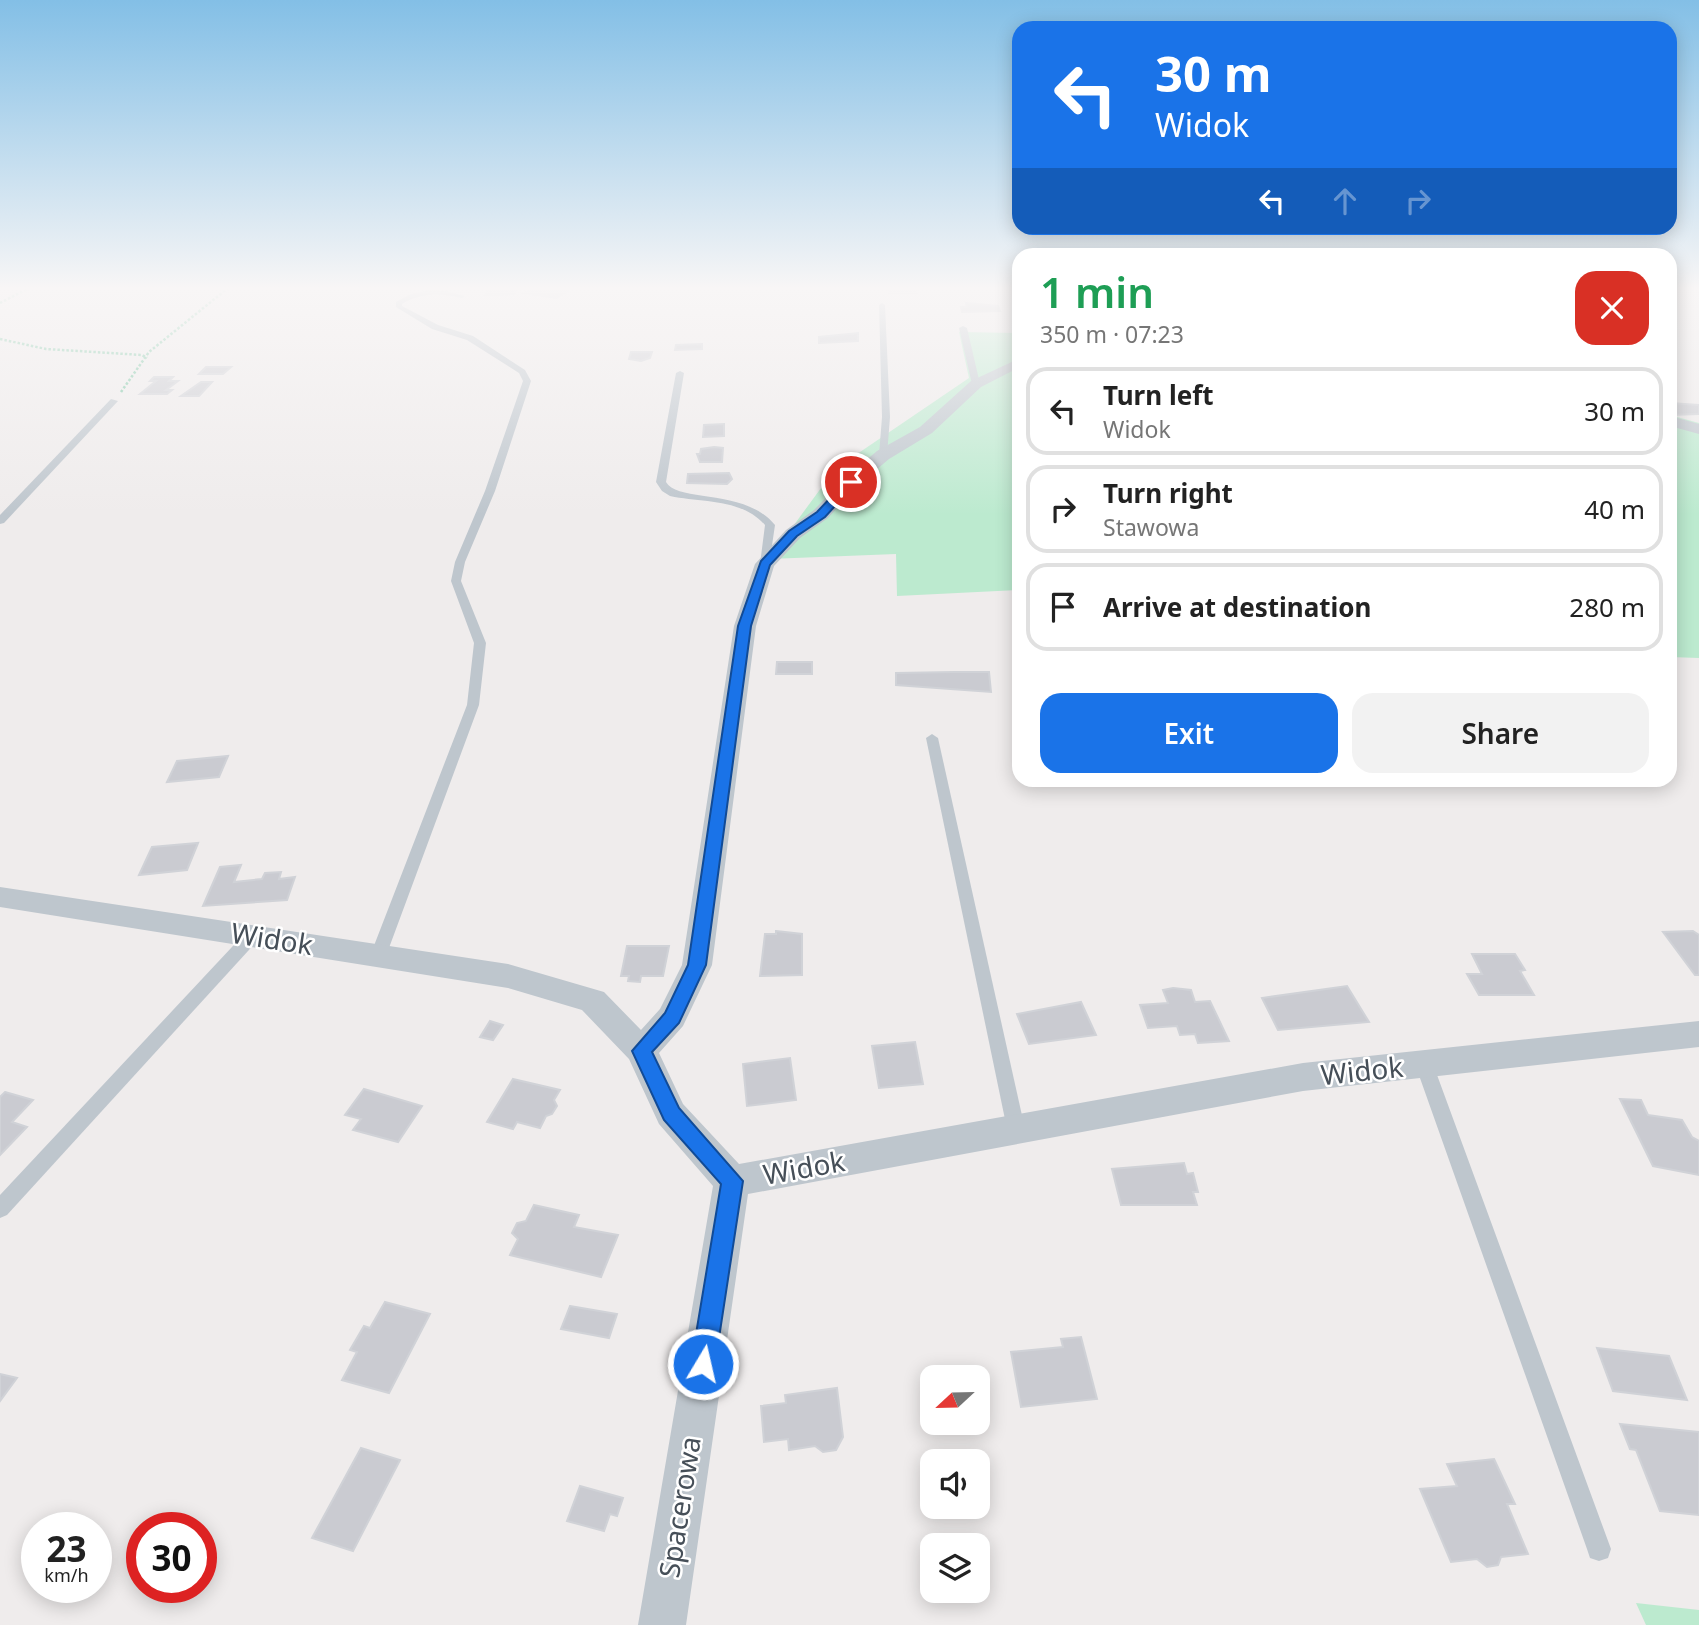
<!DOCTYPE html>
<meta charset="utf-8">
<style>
body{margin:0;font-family:"Noto Sans",sans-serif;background:#f2f2f2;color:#222;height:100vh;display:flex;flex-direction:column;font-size:26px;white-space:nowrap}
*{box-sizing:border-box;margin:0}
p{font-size:23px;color:#767676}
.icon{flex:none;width:38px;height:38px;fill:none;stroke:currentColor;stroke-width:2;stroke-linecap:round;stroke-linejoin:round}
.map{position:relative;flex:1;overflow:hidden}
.drawer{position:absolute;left:1012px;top:248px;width:665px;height:539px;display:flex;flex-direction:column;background:#fff;border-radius:21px;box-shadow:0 4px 18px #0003}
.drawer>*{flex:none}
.top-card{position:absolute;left:1012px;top:21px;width:665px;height:214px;border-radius:21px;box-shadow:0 4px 18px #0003;background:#1a73e8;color:#fff;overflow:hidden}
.needle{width:46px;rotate:248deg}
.tools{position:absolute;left:920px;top:1365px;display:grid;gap:14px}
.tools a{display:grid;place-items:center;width:70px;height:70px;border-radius:14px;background:#fff;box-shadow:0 4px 18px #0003;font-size:35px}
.speed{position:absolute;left:21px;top:1512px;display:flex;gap:14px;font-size:35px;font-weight:700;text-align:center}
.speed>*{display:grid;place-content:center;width:91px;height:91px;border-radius:50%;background:#fff;box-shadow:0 4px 18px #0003;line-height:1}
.speed small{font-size:18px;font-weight:400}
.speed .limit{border:10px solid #d22;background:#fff;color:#111}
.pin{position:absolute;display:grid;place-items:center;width:60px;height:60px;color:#fff;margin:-30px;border:4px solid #fff;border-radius:50%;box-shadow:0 2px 7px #0007}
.me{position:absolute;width:77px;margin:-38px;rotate:9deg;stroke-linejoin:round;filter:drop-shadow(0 0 5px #0008)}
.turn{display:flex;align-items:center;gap:24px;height:147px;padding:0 28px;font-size:32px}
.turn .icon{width:91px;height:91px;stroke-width:2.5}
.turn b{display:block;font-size:49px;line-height:60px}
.lanes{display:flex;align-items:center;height:66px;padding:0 28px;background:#0003;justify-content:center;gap:35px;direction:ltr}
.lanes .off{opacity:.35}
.round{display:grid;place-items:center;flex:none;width:74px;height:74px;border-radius:21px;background:#f2f2f2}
.summary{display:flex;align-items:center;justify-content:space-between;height:119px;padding:0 28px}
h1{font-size:42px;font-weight:600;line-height:52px;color:#1e9e55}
.cta{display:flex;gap:14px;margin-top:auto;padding:14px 28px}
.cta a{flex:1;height:80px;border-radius:21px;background:#1a73e8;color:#fff;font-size:28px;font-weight:600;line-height:80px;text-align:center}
.cta a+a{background:#f2f2f2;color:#222}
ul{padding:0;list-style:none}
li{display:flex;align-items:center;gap:21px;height:88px;margin:0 14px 10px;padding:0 14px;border:4px solid #e0e0e0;border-radius:21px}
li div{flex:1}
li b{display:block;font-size:26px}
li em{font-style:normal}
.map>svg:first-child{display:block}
</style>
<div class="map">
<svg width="1699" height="1625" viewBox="0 0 1699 1625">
<rect width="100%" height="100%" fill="#efecec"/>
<g fill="#bceacf">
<path d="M959,332L1018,333V590L897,596L896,554L769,559L835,469L969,378Z"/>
<path d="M1670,415L1699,423V658L1670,657Z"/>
<path d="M1636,1603L1699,1610V1625H1646Z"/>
</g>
<g fill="#cacbd1" stroke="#d0d2d7" stroke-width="2">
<path d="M533,289L549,291H569L556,298L524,293Z"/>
<path d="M889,289H916L917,293H889Z"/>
<path d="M487,290H516L514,294L485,295Z"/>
<path d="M966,303L998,306L1000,311L962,312L961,307H967Z"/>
<path d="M858,333V341L819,343V337Z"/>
<path d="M702,344V349L675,350L676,345Z"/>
<path d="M631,352H652L650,358L641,361L629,359Z"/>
<path d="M206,367H231L223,374H199Z"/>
<path d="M154,377H173L169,381H178L166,390H172L167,394H140L156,381H150Z"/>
<path d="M201,382H212L199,396H181Z"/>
<path d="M1670,403L1699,405V414L1671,415Z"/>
<path d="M724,424V436L703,437L704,425Z"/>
<path d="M714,447L723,448L722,462H700L697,454H700L701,449Z"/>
<path d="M729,473L732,479L727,484L687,483L688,474Z"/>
<path d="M777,662H812V674H776Z"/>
<path d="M954,672H989L991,692L896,685V673Z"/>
<path d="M228,756L219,777L167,782L177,761Z"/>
<path d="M198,843L187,870L139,875L152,847Z"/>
<path d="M241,865L234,882L262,879L265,873L281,872L279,879L295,877L287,900L203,906L220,867Z"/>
<path d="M776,931L802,934V975L760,976L765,934H776Z"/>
<path d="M1693,931L1699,935V975H1695L1663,932Z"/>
<path d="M627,946H669L663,976H641L640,982L628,981L629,976H621Z"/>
<path d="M1472,954H1515L1525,970L1520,971L1534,995H1479L1467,974H1482Z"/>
<path d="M1347,986L1369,1022L1278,1030L1262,998Z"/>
<path d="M1173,988L1191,990L1195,1002L1210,1001L1229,1041L1198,1043L1195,1034L1180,1035L1177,1026L1148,1028L1140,1005L1168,1003L1163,990Z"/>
<path d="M1081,1002L1096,1035L1029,1044L1017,1014Z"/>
<path d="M490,1021L503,1025L493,1040L480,1037Z"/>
<path d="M915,1042L923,1084L879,1088L872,1046Z"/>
<path d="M790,1058L796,1100L747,1106L743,1064Z"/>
<path d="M513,1079L560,1090L554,1100L557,1106L552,1114L546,1116L540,1128L517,1122L513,1129L487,1122Z"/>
<path d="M364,1089L422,1106L398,1142L353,1130L361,1119L345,1115Z"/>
<path d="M5,1092L33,1100L12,1122L27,1127L0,1155V1097Z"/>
<path d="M1620,1099L1641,1100L1648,1115L1682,1120L1692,1137L1699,1141V1175L1653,1166Z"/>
<path d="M1184,1163L1187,1174L1193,1173L1198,1192H1193L1197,1205H1121L1112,1169Z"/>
<path d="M534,1205L579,1215L574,1227L618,1235L601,1277L510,1255L518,1239L512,1233L517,1223L526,1221Z"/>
<path d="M385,1302L430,1314L389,1393L342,1380L357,1352L350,1350L364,1326L370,1328Z"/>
<path d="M570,1306L617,1314L609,1338L561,1329Z"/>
<path d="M1081,1337L1097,1399L1021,1407L1011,1352L1063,1347L1061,1339Z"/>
<path d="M1597,1348L1669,1356L1687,1400L1613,1391Z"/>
<path d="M0,1374L17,1378L0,1401Z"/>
<path d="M837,1388L843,1437L836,1450L823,1452L815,1446L789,1450L788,1439L764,1442L761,1406L786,1403L785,1395Z"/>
<path d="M1620,1424L1699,1432V1515L1660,1511L1636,1450L1630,1449Z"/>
<path d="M361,1448L400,1460L353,1551L312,1538Z"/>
<path d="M1494,1459L1515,1504H1507L1528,1554L1501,1557L1498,1565L1487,1567L1477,1559L1451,1562L1420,1489L1457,1486L1447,1464Z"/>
<path d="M580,1486L623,1498L617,1516L610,1514L604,1531L567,1521Z"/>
</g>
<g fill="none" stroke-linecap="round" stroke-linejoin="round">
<g stroke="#77c5a1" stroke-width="2.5" stroke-dasharray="2.5 2" stroke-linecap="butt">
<path d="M0,303L29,288"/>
<path d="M0,339L46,349L142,355L147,358"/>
<path d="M121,392L149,352L228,288"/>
</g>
<g fill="#bec6cd" fill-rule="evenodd">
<path d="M429,290L445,291L465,296L462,298C441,293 421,292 402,304V306L438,325L473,336L525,370L531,381L495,491L465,562L461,581L486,643L479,705L386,956L384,960L378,962L372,960L370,956L467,705L474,643L451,581L455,562L485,491L523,381L519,373L467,340L432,329L396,307V302L411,294Z"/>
<path d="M882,303L885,305L890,417L887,455L883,458L879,455L882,417L879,305Z"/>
<path d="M963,326L967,328L980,384L976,386L972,384L959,328Z"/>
<path d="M680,371L684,373L666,482C678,503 745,488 775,525L769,566H761L760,564L765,525C741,498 702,503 670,496L662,491L656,482L676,373Z"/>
<path d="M111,399L118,401L4,523L0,524V515Z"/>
<path d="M932,734L938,738L1025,1129L1023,1135L1016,1137L1009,1135L1007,1129L926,738Z"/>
<path d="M252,930L258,932L260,936L258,940L7,1215L0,1218V1195L246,932Z"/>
<path d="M1424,1057L1430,1059L1433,1064L1611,1549L1608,1558L1599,1561L1590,1558L1587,1549L1415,1064L1418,1059Z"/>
</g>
<g fill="#bec6cd" fill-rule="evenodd">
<path d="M1018,359V368L981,387L932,433L889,459L857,486L828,518L800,538L774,566L756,626L712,965L683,1026L659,1053L683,1104L739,1164L1303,1063L1699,1021V1047L1303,1091L748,1194L686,1625H638L713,1186L659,1124L629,1059L582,1010L508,988L0,907V887L508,964L604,992L641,1030L660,1009L682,965L734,626L755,564L786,530L814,510L845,478L877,451L920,427L971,381Z"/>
<path d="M1670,416L1699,424V434L1670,426Z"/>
</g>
</g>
<linearGradient id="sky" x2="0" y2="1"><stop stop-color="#83bfe6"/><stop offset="0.56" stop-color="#f8f6f6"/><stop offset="1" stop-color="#f8f6f6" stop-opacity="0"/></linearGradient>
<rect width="1699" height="515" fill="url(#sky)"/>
<path fill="#1a73e8" stroke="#114b97" stroke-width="2" d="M847,480L857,482L825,517L797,536L770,565L751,626L706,965L679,1023L652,1052L679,1108L743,1181L715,1364L712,1373L703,1376L694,1373L691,1364L721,1184L664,1120L632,1051L665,1013L688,965L738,626L761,561L789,531L817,512Z"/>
<g text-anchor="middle" stroke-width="5" stroke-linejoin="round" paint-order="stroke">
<g font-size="28" fill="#464f58" stroke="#fff">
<text transform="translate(272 939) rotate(9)" y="10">Widok</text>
<text transform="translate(1362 1071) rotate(-6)" y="10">Widok</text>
<text transform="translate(804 1168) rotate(-10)" y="10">Widok</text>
<text transform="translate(680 1507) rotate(-81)" y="10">Spacerowa</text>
</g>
</g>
</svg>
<div class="tools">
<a><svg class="needle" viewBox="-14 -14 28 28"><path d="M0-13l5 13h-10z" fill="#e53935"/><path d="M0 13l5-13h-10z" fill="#767676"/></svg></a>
<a><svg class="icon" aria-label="sound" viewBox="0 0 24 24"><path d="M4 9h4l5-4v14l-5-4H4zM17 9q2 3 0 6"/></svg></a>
<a><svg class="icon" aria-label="layers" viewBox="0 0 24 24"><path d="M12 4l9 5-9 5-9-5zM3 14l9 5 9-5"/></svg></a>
</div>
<div class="speed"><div>23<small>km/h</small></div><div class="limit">30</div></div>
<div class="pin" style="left:851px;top:482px;background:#d93025"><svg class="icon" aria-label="arrive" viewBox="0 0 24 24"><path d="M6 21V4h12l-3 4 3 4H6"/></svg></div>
<svg class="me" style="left:703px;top:1364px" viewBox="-20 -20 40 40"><circle r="17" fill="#1a73e8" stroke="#fff" stroke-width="3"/><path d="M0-11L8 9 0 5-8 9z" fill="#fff"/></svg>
<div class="top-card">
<div class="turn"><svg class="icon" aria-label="left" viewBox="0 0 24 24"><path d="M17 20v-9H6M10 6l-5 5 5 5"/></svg><div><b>30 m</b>Widok</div></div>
<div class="lanes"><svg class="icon" aria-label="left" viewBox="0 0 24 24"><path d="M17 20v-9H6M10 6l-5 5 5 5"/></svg><svg class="icon off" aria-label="ahead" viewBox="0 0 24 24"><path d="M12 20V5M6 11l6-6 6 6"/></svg><svg class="icon off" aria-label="right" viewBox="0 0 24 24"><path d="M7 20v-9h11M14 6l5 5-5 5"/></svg></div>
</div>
<section class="drawer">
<div class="summary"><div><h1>1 min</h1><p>350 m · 07:23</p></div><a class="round" style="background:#d93025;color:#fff"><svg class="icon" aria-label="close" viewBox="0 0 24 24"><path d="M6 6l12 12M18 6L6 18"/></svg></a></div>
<ul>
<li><svg class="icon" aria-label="left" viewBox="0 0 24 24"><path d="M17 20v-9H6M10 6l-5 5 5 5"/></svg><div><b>Turn left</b><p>Widok</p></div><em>30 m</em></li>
<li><svg class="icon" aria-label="right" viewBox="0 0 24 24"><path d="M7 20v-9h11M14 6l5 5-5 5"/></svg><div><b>Turn right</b><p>Stawowa</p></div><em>40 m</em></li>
<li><svg class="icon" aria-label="arrive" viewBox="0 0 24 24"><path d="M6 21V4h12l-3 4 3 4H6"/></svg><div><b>Arrive at destination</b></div><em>280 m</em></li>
</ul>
<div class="cta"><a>Exit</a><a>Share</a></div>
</section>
</div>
